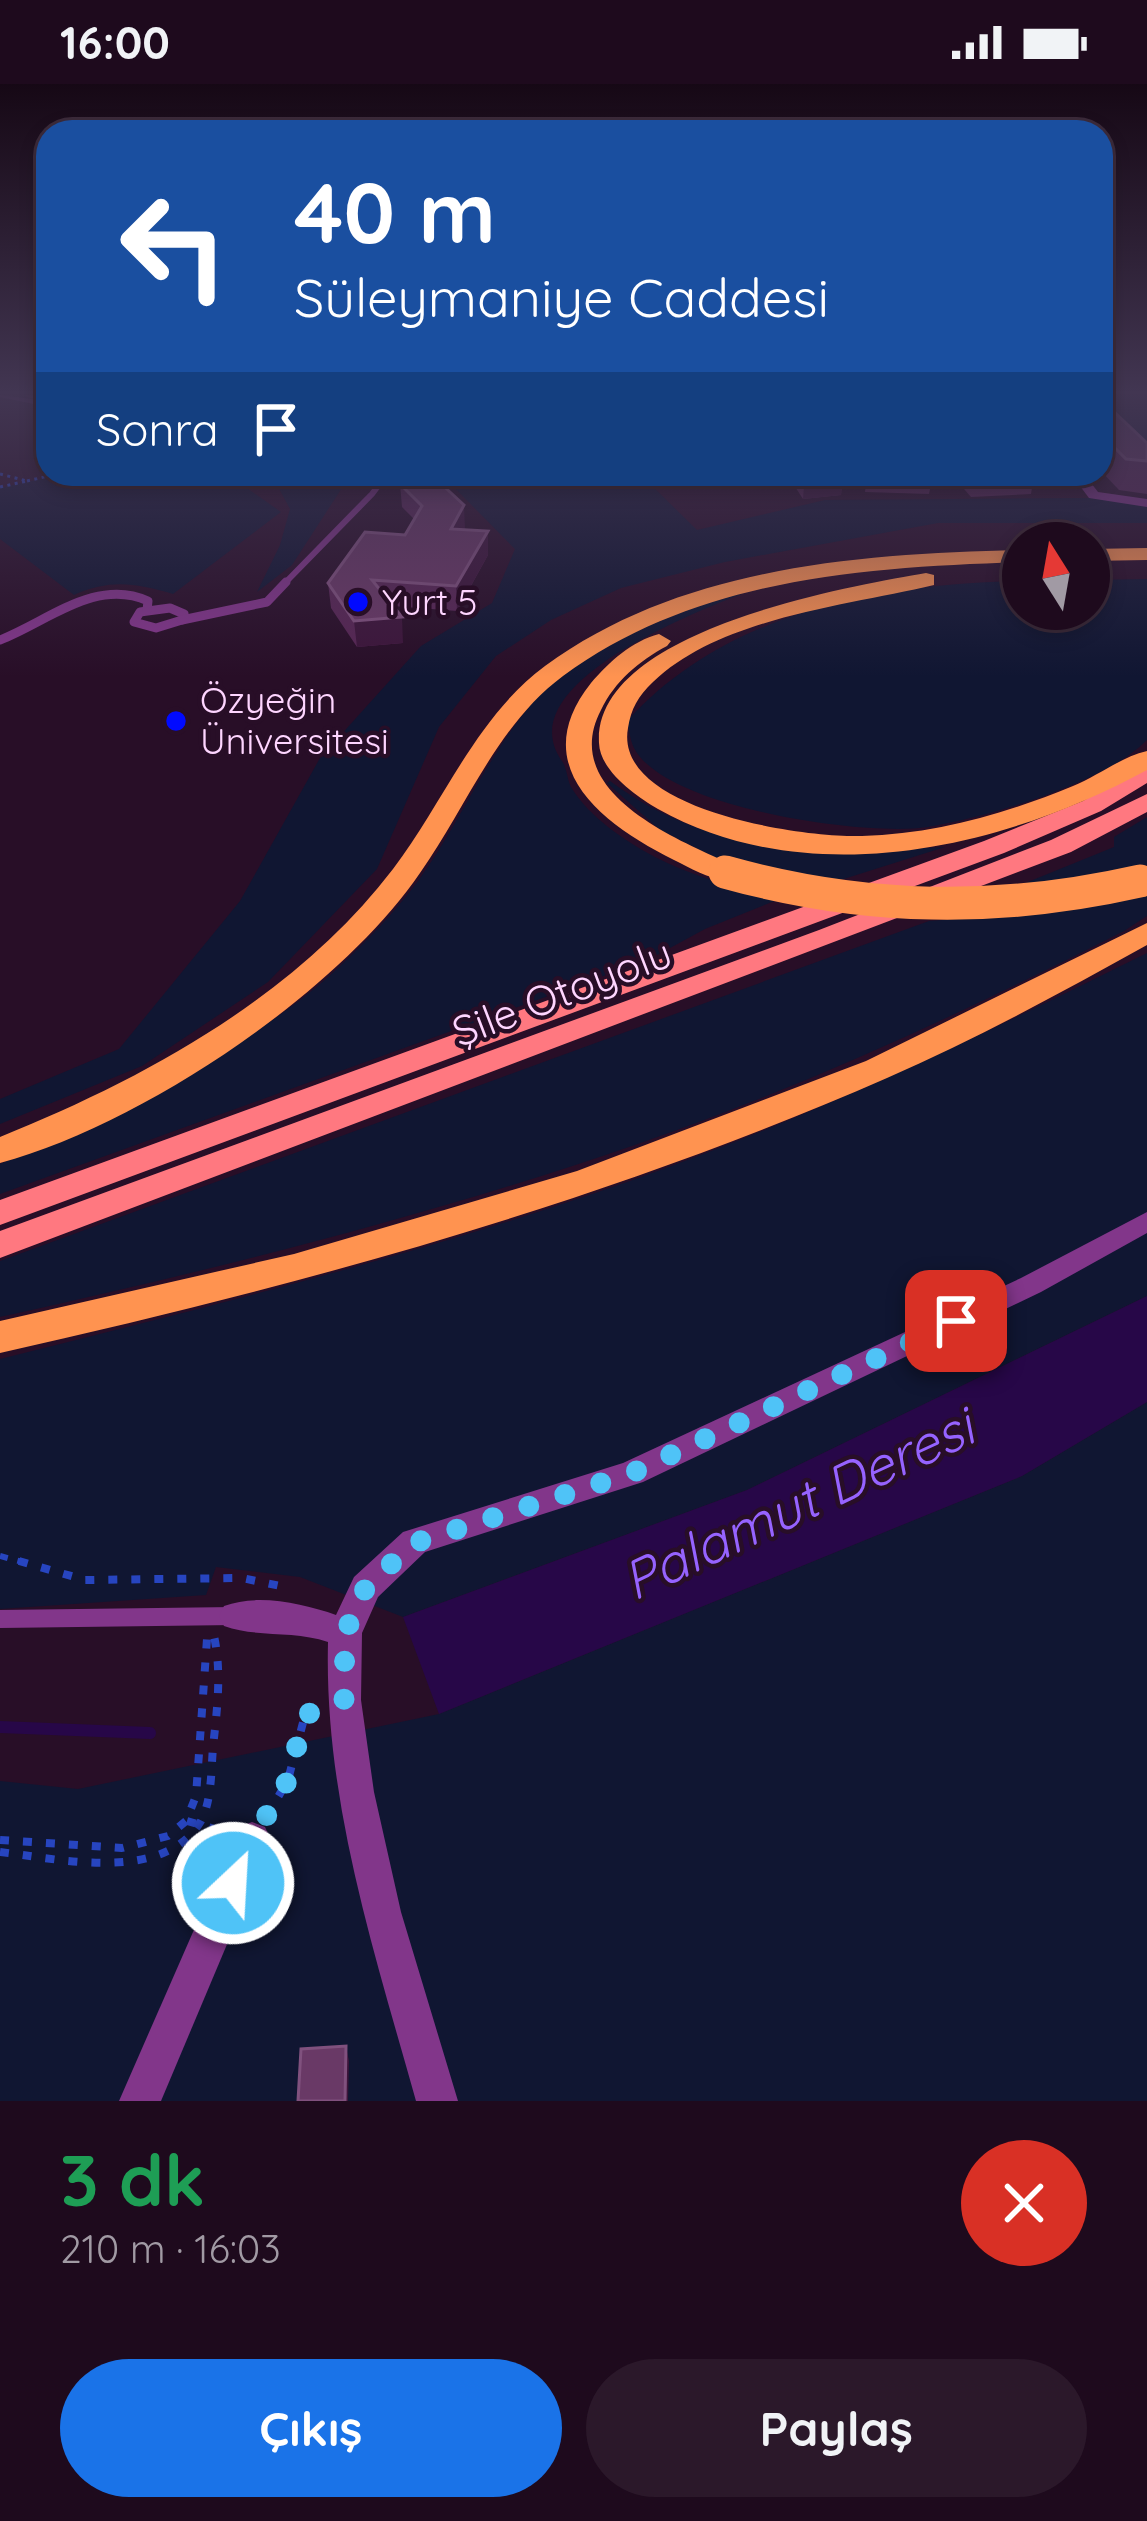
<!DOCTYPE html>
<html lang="tr">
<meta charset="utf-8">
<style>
body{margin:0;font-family:Quicksand,sans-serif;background:#2b182a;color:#f1f3f6;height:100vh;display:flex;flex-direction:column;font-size:45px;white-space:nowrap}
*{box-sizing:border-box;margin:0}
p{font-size:39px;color:#a19aa4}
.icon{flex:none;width:66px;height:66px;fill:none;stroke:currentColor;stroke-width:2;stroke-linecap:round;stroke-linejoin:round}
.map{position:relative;height:2017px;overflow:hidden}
.side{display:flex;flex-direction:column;background:#1e0a1d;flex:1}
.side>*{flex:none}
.top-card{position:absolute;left:36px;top:36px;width:1077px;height:366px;border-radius:36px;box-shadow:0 6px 18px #0003,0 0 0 3px #3c2b3b;background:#1a4fa0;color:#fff;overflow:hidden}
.needle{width:78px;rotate:349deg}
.tools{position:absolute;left:1002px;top:438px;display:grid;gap:24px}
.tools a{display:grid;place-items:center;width:108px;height:108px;border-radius:50%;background:#1e0a1d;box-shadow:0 6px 18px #0003,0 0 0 3px #3c2b3b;font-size:60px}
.pin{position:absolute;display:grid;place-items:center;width:102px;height:102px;color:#fff;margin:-51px;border-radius:24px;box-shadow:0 6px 18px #0006}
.me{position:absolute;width:132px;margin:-66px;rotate:25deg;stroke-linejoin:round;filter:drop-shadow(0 0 9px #0008)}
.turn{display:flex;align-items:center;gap:42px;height:252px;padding:0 60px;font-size:54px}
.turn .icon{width:156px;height:156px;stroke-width:2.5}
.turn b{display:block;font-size:84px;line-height:102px}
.then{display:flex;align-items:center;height:114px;padding:0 60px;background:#0003;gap:24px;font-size:45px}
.round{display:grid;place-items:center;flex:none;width:126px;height:126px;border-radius:63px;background:#2b182a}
.head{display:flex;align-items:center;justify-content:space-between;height:204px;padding:0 60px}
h1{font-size:72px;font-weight:700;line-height:90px;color:#1e9e55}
.cta{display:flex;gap:24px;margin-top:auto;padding:24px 60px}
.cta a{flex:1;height:138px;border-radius:72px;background:#1a73e8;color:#fff;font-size:48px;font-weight:700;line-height:138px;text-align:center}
.cta a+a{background:#2b182a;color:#f1f3f6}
.status{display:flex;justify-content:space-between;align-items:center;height:84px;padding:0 60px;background:#1e0a1d;direction:ltr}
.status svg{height:33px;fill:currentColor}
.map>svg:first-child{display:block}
</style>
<div class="status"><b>16:00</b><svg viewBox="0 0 49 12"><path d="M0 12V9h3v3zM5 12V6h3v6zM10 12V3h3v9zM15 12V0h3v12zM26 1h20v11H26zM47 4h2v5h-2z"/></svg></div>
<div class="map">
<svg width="1147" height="2017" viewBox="0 0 1147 2017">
<rect width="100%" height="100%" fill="#280e27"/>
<g fill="#101632">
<path d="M1101,311H1147V365L1101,346Z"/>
<path d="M64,390H227L281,428L173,510C135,499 110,495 74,511L0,455V404Z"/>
<path d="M251,390H351L292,481L257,508L280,461L290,425L276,399Z"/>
<path d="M441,390H640L697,446L825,416L1092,414L1147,422V439H938L725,478L621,504L551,536L496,572L439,643L377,785L268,898L142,982L0,1040V1015L119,965L240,817L320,674L421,562L492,519L515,465Z"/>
<path d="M1147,495V656C1105,699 988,733 928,743C866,753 665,724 634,664C630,656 629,645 627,637C727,527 880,500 1023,497V525H1089V496Z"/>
<path d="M749,507C696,528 507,600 562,677C567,684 567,695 571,703C590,734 624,756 655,773C693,793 737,803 777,816L705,845L648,876L0,1110V1080C106,1036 255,962 339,883C371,853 405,818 429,781C471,718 505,635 565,587C617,546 687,525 749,507Z"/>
<path d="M610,697C715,774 821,770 945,763L831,799L716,774L660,746L607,699Z"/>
<path d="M1147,733V781L1003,808L1114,763V753Z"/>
<path d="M1147,806V832L1124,847C965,928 802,1004 632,1062C426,1133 213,1186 0,1233V1177L929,837L1061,827Z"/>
<path d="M1147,869V1212L747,1406L403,1533L300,1493L216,1483L206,1511L0,1525V1275C227,1218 454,1162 674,1081C836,1022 992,946 1147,869Z"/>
<path d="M1147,1318V2017H0V1697L78,1705L439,1630L1022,1392Z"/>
</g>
<path fill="#270748" d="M1147,1212V1318L1022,1392L439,1630L403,1533L747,1406Z"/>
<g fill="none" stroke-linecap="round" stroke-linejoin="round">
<path stroke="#270748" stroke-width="12" d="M0,1643L150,1649"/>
<g stroke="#2745c0" stroke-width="3" stroke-dasharray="3 4.5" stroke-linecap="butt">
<path d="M0,390L27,397L0,403"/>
<path d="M27,397L57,390"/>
</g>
<path stroke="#2745c0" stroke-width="6" stroke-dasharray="8 10" stroke-linecap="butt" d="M0,1472L30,1480"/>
<g stroke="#2745c0" stroke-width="8" stroke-dasharray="9 14" stroke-linecap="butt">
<path d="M19,1477L85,1496L242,1494L290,1504"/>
<path d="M267,1732L288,1696L305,1631L316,1627"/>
<path d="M187,1737L222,1747"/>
<path d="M0,1756L122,1764L168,1752L186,1737L196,1712L207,1555"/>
<path d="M0,1768C59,1775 164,1800 201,1737C212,1716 211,1686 213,1663C217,1626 222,1589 214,1552"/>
</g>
<path stroke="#82368a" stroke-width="6" d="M283,501L372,410L381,398L375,390"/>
<g stroke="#82368a" stroke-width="9">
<path d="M170,524L184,530L182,536L156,544L134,538L140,528Z"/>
<path d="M182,536L267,518L286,498"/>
<path d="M0,556C47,538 96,493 148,517L147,526"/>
</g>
<path stroke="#82368a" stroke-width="18" d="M0,1535L235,1532"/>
<g fill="#82368a" fill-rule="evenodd">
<path d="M0,311L48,317V323L0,313Z"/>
<path d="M734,390H816L810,394H740Z"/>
<path d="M1071,390H1084L1098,408L1147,415V423L1089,414Z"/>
<path d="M1147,1128V1149L1041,1208L643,1398L425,1468L378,1513L362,1549L361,1616L374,1708L401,1828L458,2017H416C374,1867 324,1716 328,1558C294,1546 257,1554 224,1542L219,1532L224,1522C258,1509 304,1520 336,1531L354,1493L403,1448L623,1379L1021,1194Z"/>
<path d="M252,1738L265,1743L271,1756L161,2017H119L239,1743Z"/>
</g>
<path fill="#82368a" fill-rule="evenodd" d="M25,311L48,312V318L27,313Z"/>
<g fill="#ff7880" fill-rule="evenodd">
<path d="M1147,680V699L1101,727L1004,769L0,1141V1116L984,757L1083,717Z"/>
<path d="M1147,710V728L1071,768L0,1174V1147L819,846L1051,756Z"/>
</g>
<g fill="#ff9350" fill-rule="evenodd">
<path d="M1147,464V476L1089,477V465Z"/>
<path d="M1023,466V478C864,483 697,494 563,592C497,641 466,724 420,789C337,910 141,1041 0,1079V1053C146,994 296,912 393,785C444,718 476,633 545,582C682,482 859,470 1023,466Z"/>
<path d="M926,489L934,491V501C846,522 721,533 653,598C638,612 631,625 628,644C613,727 806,754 862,752C936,750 1005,730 1073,702C1098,692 1121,673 1147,667V686C1004,764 810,810 658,725C636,712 600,687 599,659C593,547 845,503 926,489Z"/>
<path d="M659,550L671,557L667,562C639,577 615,597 601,626C558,708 677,756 736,782L740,788L736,794C715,800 693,785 674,776C602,740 525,682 591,599C609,578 632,557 659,550Z"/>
<path d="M1147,839V861C1062,908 977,955 887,994C602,1119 303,1201 0,1269V1237L294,1170L577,1087L866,977Z"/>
</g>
<path stroke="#ff9350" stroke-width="33" d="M725,788C865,827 998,829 1140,797"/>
</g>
<g fill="#572654">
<path d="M1101,326L1147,359V410L1119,406L1101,387Z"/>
<path d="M793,390H843L841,411L803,415L792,398Z"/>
<path d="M867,390H933L929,410L865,408Z"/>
<path d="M951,390H1034L1031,410L971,413Z"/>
<path d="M400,400L465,446L488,471L457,527L393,522L403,559L357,563L331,524L328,499L405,451L414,435L402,423Z"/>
</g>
<g fill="#3c153a">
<path d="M805,390H843L841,411L803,415Z"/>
<path d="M464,421L465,445L452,469L451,445Z"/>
<path d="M488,447V471L457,527L456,502Z"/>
<path d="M402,533L403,559L357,563L354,537Z"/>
<path d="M346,1962L349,1977L348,2017H345Z"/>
</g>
<g fill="#693966" stroke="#80517e" stroke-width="3">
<path d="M1101,326H1112L1147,359V377L1126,375L1101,350Z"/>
<path d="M437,396L464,421L451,445L488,447L456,502L372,496L402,533L354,537L328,499L365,448L405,451L422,422L400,400Z"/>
<path d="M1026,449H1046L1052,459H1030Z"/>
<path d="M346,1962L345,2017H298L301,1965Z"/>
</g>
<linearGradient id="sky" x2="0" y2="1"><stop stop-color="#160815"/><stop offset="0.52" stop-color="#423652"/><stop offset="1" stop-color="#423652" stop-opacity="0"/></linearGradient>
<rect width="1147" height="593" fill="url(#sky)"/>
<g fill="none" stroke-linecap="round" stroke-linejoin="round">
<path stroke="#4fc3f7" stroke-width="21" stroke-dasharray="0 37.8" d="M233,1799L252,1756L288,1696L305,1631L344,1616L345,1549L366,1503L414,1459L632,1389L956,1237"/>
</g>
<g fill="#010aff" stroke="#280e27" stroke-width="4.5">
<circle cx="358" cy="518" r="12"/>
<circle cx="176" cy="637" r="12"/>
</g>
<g text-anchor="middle" stroke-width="9" stroke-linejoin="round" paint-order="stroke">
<g font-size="36" fill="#fed5ff" stroke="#280e27" text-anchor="start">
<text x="382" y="531">Yurt 5</text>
<text x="200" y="629">Özyeğin<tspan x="200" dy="41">Üniversitesi</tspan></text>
</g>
<g font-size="42" fill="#fed5ff" stroke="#280e27">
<text transform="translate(562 908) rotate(-21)" y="15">Şile Otoyolu</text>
</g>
<g font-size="54" font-style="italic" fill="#9663ff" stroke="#280e27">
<text transform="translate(798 1420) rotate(-25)" y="19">Palamut Deresi</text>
</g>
</g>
</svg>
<div class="tools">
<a><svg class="needle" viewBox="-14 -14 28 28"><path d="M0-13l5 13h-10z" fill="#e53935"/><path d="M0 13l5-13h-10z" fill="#a19aa4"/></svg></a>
</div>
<div class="pin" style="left:956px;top:1237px;background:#d93025"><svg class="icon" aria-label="arrive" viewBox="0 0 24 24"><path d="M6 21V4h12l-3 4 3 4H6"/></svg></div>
<svg class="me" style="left:233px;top:1799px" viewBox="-20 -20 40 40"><circle r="17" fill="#4fc3f7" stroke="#fff" stroke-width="3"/><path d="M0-11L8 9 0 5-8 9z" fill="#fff"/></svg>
<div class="top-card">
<div class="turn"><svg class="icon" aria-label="left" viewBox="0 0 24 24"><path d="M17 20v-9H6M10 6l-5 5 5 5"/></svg><div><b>40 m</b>Süleymaniye Caddesi</div></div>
<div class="then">Sonra<svg class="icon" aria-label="arrive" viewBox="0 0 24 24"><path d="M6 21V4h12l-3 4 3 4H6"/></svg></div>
</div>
</div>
<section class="side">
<div class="head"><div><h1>3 dk</h1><p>210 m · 16:03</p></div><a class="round" style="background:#d93025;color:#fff"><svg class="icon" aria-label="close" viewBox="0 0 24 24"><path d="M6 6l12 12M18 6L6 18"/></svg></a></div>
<div class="cta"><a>Çıkış</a><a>Paylaş</a></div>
</section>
